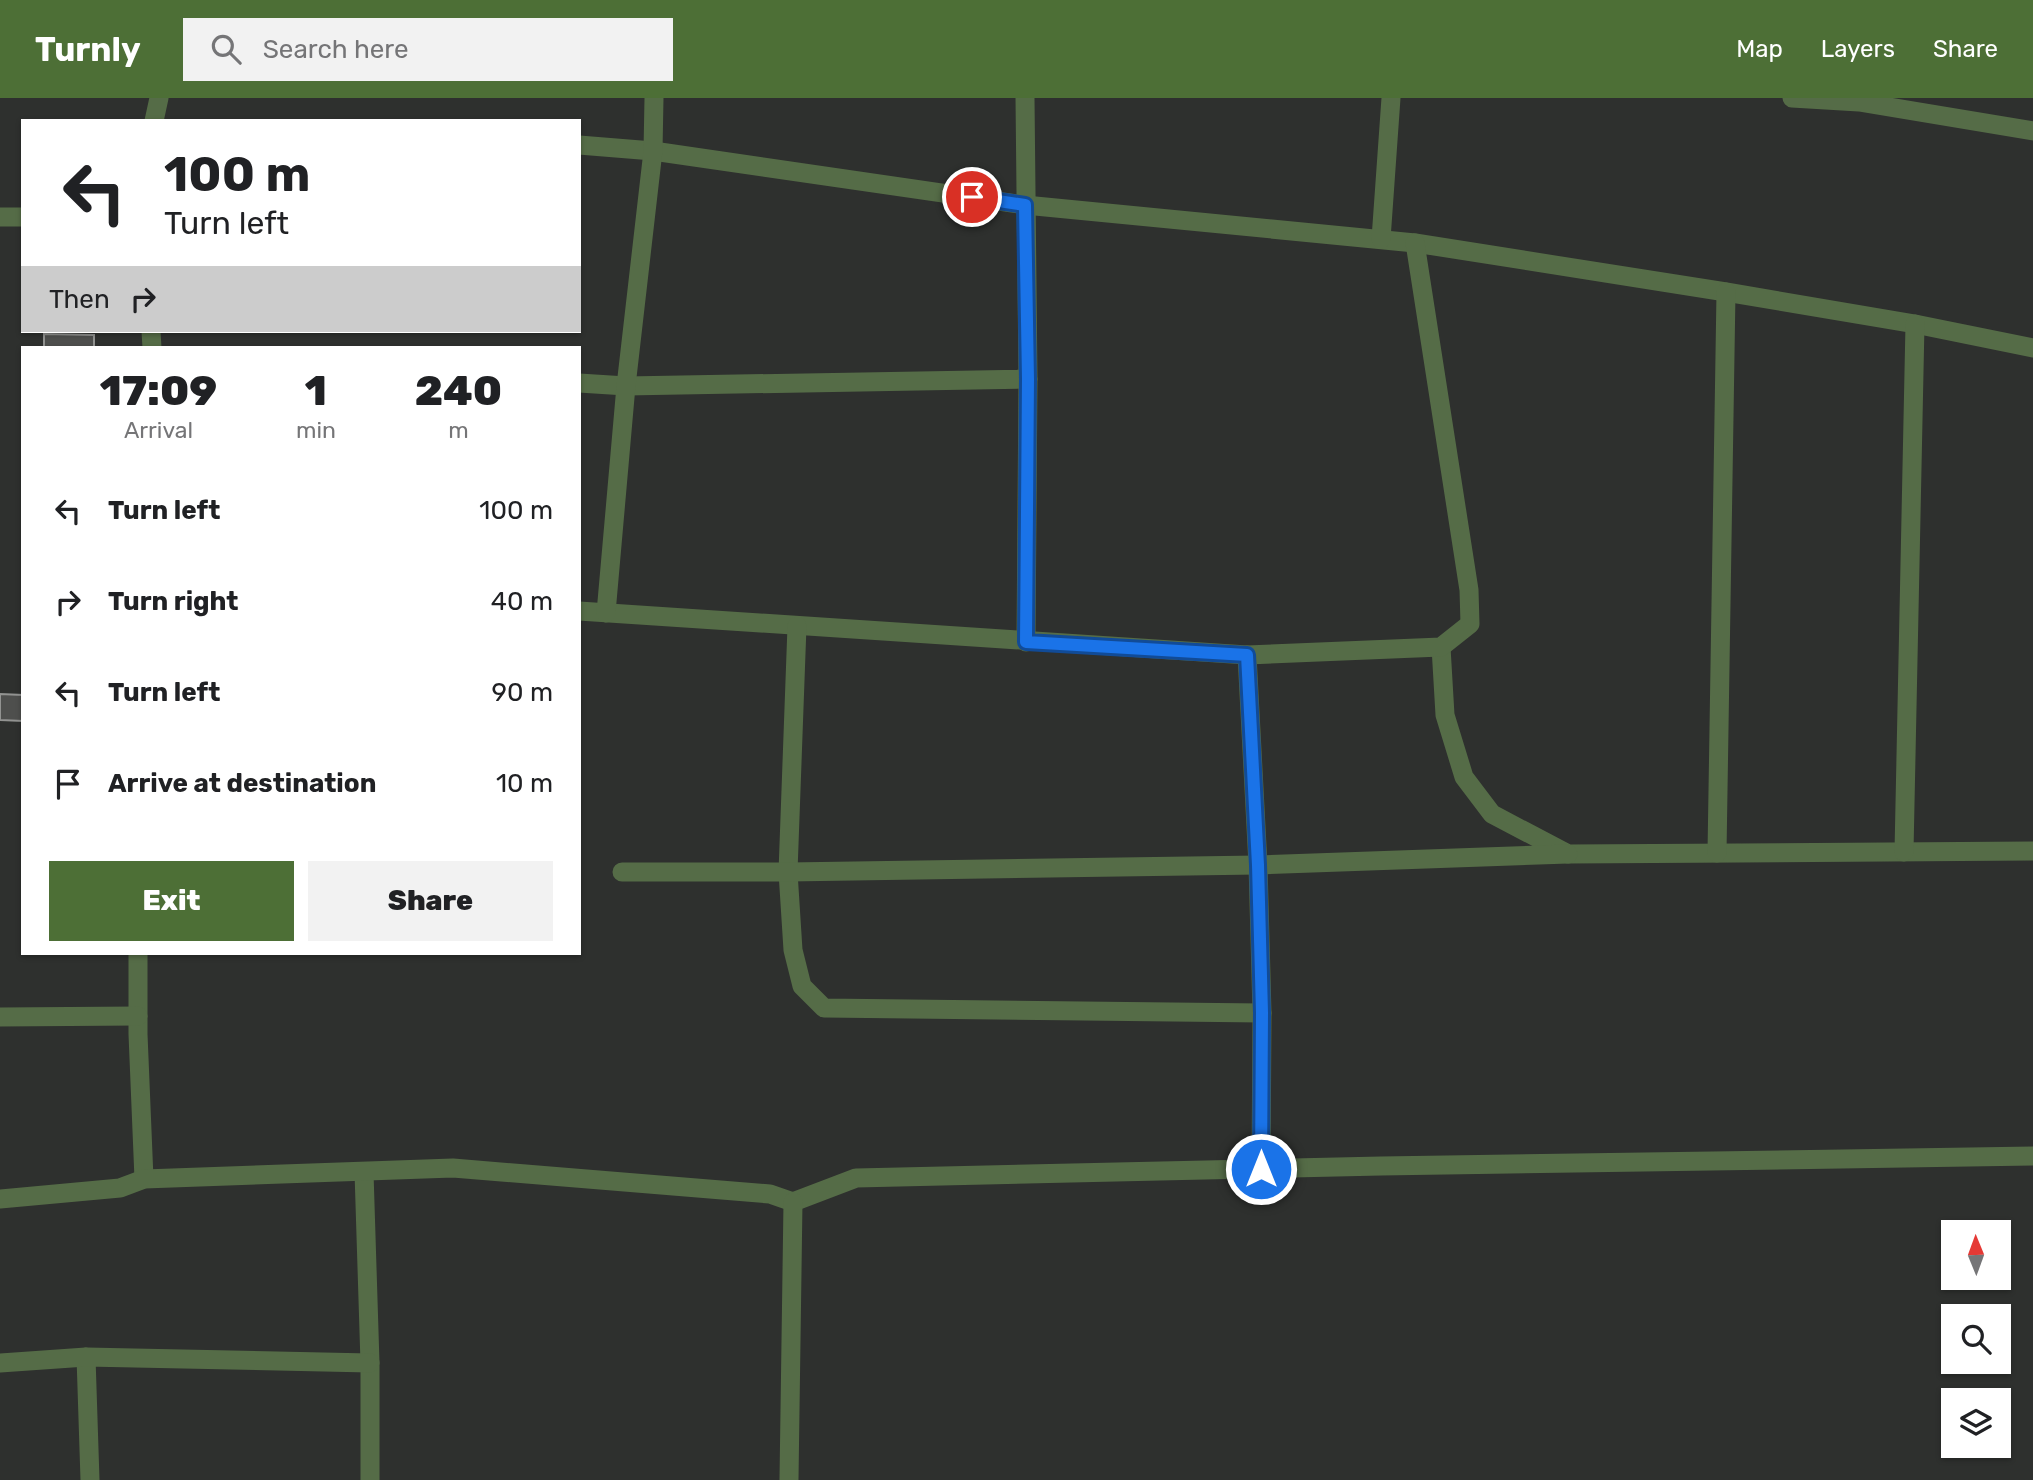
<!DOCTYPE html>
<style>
body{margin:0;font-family:Rubik,sans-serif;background:#f2f2f2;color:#202124;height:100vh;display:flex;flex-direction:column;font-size:26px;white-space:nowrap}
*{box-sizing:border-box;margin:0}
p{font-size:23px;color:#757577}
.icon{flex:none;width:38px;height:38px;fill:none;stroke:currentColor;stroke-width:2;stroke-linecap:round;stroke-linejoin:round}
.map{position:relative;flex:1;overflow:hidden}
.side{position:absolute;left:21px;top:248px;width:560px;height:609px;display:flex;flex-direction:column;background:#fff;border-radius:0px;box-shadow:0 2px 5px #0004}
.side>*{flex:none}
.guide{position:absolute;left:21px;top:21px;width:560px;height:214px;border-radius:0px;box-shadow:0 2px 5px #0004;background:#fff;color:#202124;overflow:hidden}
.needle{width:46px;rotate:359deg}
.controls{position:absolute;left:1941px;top:1122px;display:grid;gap:14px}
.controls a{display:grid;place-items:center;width:70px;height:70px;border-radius:0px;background:#fff;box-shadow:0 2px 5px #0004;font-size:35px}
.pin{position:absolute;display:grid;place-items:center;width:60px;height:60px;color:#fff;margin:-30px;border:4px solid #fff;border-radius:50%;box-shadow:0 2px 7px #0007}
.me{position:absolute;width:77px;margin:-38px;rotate:0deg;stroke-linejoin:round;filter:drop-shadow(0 0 5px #0008)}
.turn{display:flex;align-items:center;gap:24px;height:147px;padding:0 28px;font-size:32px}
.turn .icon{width:91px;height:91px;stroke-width:2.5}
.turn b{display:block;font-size:49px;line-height:60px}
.then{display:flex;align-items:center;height:66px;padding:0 28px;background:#0003;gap:14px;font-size:26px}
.eta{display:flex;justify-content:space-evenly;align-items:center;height:119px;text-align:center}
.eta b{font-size:42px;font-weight:800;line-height:49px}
.button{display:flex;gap:14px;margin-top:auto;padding:14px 28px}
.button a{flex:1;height:80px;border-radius:0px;background:#4d6f36;color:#fff;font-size:28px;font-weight:800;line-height:80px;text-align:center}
.button a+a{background:#f2f2f2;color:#202124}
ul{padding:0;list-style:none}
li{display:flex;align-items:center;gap:21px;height:91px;padding:0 28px}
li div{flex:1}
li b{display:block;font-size:26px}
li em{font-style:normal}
header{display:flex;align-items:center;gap:42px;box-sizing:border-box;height:98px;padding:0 35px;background:#4d6f36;color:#fff}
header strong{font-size:33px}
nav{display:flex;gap:38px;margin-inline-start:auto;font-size:24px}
.search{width:490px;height:63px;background:#f2f2f2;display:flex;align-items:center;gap:18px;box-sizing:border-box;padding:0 24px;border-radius:0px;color:#757577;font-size:26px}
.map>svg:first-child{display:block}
</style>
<header>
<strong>Turnly</strong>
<div class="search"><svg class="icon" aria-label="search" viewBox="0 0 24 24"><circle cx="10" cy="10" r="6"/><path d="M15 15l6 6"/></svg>Search here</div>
<nav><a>Map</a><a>Layers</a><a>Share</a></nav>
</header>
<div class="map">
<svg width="2033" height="1382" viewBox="0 0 2033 1382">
<rect width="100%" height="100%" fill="#2e302e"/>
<g fill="#4e4f4d" stroke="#929391" stroke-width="2">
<path d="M44,236L94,237V250H44Z"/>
<path d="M0,596L23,597V623L0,622Z"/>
</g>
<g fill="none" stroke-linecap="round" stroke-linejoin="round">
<g stroke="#556c47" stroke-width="19">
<path d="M1792,0L1859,4L2033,33"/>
<path d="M154,23L159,0"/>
<path d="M579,47L653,53L1025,107L1415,145L1726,194L1915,226L2033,250"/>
<path d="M0,119H23"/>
<path d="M1381,141L1391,0"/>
<path d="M151,233L152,250"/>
<path d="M579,285L626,288L1028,281L1025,0"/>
<path d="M579,513L1247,557L1258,767L1262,915L1261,1071"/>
<path d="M606,515L626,288L653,53L654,0"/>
<path d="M797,528L788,774L793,852L802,888L824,910L1262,915"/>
<path d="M1026,544L1028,281"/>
<path d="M1441,549L1445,617L1464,679L1492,716L1568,756L2033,753"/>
<path d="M1247,557L1441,549L1470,526L1469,492L1415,145"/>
<path d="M1904,754L1915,226"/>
<path d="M1717,755L1726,194"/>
<path d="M622,774H788L1258,767L1568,756"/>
<path d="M138,856V936L144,1081"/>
<path d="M0,919L138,918"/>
<path d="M364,1074L370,1265V1382"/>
<path d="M0,1101L120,1090L144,1081L453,1070L770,1096L793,1104L856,1080L1381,1068L2033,1058"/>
<path d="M86,1259L90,1382"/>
<path d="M0,1265L86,1259L370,1265"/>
<path d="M789,1382L793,1104"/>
</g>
</g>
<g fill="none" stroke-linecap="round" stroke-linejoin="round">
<defs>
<path id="route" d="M972,99L1025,107L1028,281L1026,544L1247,557L1258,767L1262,915L1261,1071"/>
</defs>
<use href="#route" stroke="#114b97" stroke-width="18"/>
<use href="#route" stroke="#1a73e8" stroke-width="12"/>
</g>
</svg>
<div class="controls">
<a><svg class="needle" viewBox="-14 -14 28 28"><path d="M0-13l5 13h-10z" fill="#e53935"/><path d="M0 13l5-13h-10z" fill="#757577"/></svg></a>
<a><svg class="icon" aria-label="search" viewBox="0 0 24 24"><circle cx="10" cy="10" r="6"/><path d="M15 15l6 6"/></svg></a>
<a><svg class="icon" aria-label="layers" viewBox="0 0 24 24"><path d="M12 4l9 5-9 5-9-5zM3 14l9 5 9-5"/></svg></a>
</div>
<div class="pin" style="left:972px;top:99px;background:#d93025"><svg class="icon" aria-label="arrive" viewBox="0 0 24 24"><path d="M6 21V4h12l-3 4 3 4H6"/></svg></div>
<svg class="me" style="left:1261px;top:1071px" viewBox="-20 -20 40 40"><circle r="17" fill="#1a73e8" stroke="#fff" stroke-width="3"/><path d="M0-11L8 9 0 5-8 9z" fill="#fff"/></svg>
<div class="guide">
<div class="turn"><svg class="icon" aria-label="left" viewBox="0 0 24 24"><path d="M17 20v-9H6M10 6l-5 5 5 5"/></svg><div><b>100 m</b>Turn left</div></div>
<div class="then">Then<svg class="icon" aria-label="right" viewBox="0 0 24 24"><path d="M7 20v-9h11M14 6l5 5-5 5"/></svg></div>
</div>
<section class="side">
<div class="eta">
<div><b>17:09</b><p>Arrival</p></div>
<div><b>1</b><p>min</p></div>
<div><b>240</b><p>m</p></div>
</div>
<ul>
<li><svg class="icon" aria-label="left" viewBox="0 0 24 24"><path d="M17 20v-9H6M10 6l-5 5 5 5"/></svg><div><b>Turn left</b></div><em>100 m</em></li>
<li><svg class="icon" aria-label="right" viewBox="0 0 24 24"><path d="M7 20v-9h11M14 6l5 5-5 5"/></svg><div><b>Turn right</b></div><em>40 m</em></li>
<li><svg class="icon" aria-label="left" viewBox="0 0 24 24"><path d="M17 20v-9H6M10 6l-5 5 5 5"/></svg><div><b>Turn left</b></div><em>90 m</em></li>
<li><svg class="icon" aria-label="arrive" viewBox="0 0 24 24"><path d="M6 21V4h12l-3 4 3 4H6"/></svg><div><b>Arrive at destination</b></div><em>10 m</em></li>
</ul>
<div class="button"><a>Exit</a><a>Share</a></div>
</section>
</div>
